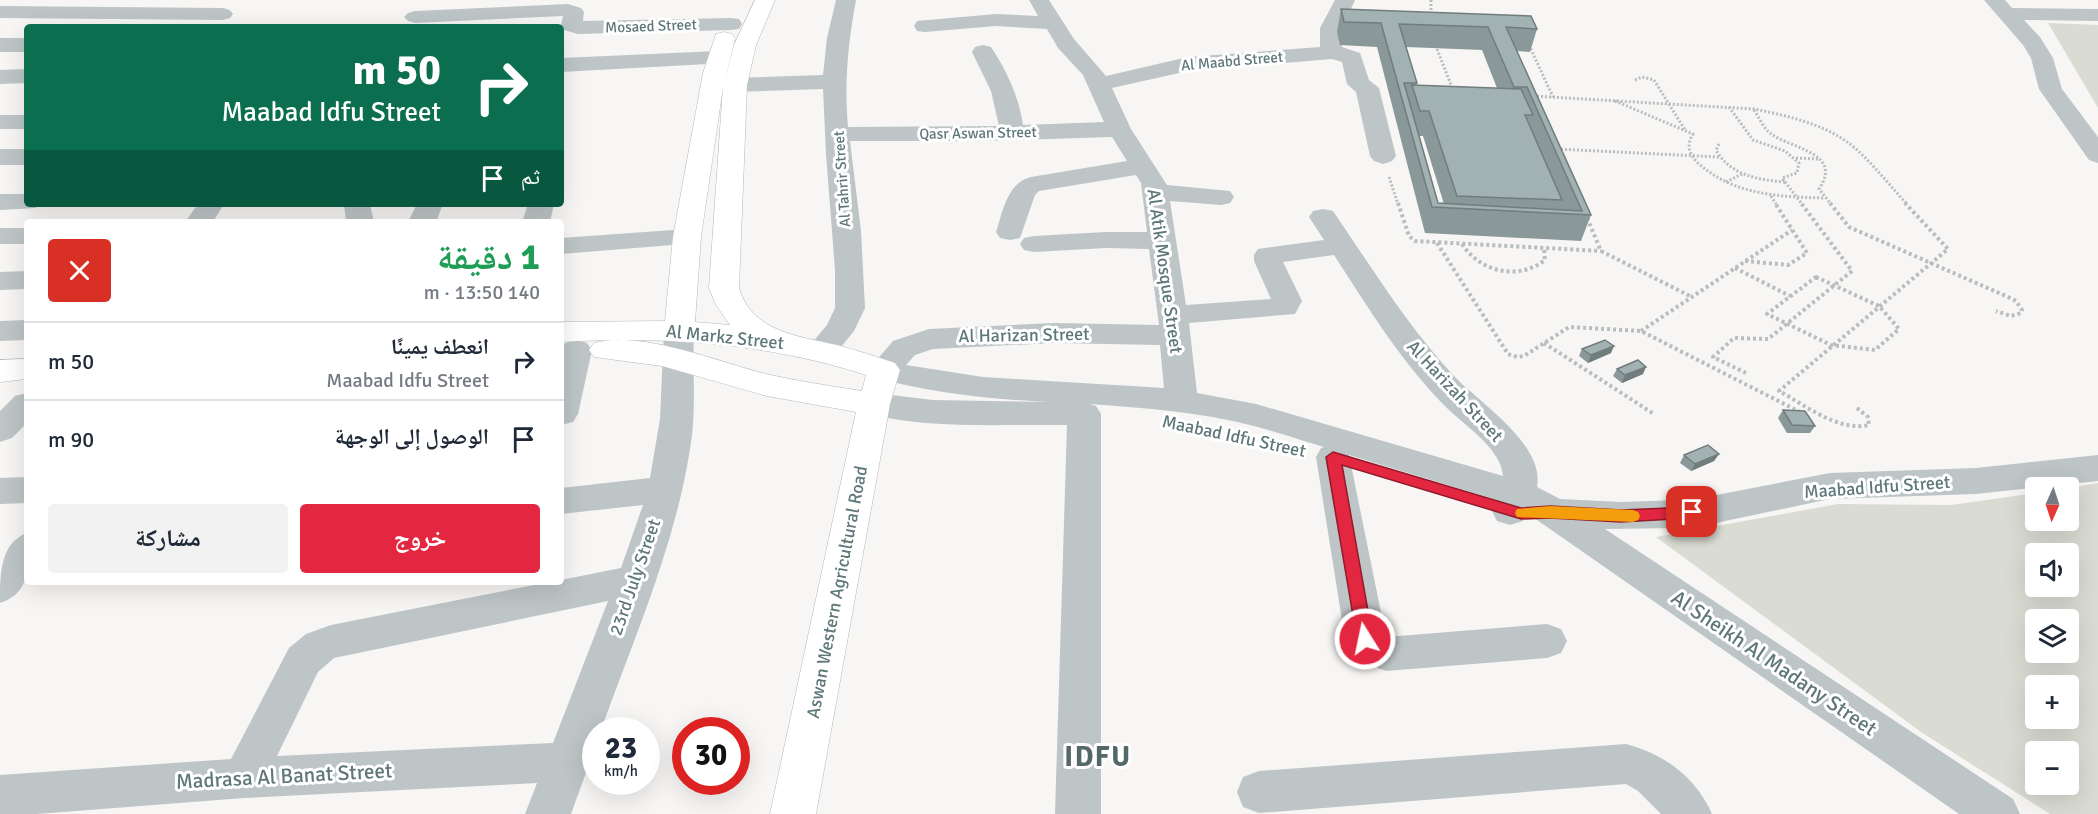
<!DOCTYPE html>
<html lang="ar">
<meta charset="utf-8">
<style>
body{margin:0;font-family:Signika,"Noto Naskh Arabic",sans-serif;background:#f2f2f3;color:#1f2937;direction:rtl;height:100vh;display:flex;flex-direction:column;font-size:22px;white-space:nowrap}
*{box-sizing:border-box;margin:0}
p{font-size:20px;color:#747a83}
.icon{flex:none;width:33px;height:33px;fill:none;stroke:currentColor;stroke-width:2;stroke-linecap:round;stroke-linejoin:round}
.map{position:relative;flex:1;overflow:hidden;direction:ltr}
.details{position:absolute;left:24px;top:219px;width:540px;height:366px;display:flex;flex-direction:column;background:#fff;border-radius:6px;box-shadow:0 6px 24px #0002;direction:rtl}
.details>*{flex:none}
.top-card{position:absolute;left:24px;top:24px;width:540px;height:183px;border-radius:6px;box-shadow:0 6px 24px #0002;direction:rtl;background:#0b6e4f;color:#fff;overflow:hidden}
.needle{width:39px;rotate:183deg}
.tools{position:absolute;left:2025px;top:477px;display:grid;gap:12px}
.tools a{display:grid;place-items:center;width:54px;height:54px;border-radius:6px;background:#fff;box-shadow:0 6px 24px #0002;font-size:30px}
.speed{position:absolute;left:582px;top:717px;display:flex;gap:12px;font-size:30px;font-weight:700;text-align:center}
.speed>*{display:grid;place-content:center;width:78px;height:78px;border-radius:50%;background:#fff;box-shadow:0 6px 24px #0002;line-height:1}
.speed small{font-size:15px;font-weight:400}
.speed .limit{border:9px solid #d22;background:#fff;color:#111}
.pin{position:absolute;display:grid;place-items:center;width:51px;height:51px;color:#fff;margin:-26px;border-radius:12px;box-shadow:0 3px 9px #0006}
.me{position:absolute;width:66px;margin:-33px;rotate:350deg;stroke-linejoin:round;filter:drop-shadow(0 0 4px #0008)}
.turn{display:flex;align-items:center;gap:21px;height:126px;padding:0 24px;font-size:27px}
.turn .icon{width:78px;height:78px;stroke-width:2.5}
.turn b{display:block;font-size:42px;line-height:51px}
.then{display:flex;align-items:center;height:57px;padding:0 24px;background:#0003;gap:12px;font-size:22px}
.round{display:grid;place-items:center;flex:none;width:63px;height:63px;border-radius:6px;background:#f2f2f3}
.summary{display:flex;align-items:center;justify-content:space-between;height:102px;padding:0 24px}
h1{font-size:36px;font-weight:800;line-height:45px;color:#1e9e55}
.cta{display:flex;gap:12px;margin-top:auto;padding:12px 24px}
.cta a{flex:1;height:69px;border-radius:6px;background:#e32740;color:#fff;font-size:24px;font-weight:800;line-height:69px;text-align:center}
.cta a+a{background:#f2f2f3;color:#1f2937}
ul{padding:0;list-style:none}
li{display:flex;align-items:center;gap:18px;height:78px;padding:0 24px;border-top:2px solid #e0e1e3}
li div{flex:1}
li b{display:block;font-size:22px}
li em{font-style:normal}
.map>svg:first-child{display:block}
</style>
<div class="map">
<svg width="2098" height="814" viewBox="0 0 2098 814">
<rect width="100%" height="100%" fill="#f7f6f4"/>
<g fill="#dadcd3" fill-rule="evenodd">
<path d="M2048,23L2098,25V108Z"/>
<path d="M2098,483V814H2050L1921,732L1656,537L1838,504L1951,505L2035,493L2036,520H2068L2069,488ZM2036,554H2068V586H2036ZM2036,620H2068V652H2036ZM2036,686H2068V718H2036ZM2036,752H2068V784H2036Z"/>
</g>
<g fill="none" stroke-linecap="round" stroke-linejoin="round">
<defs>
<g id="major">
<path d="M755,0H775L756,45L747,85L739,288C752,332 798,336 837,345C857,350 876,357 895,363L900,370L890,404L816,814H770L856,412L767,396L662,366L594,357L589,350L594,343C642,330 718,362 766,374C797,381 830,386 862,391L866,375C767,343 665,336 561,342V322L665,321L673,237L703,73L716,34L724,32L732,34L735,39L724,84L734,45ZM723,87L709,288L716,305L730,325L695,322L701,237Z"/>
<path d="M27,359V379L0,382V360Z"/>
</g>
</defs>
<use href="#major" stroke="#b1b9ba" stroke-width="1"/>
<g stroke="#b8bdbe" stroke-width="3" stroke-dasharray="2 2" stroke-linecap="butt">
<path d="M1431,0V17"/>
<path d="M1529,45L1553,97"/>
<path d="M1437,49L1453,90"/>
<path d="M1635,80L1642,77L1654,80L1685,130"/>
<path d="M1533,96L1754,109C1789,116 1829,125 1856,149C1875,166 1890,186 1907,204"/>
<path d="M1615,101L1693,134C1686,145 1689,154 1698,163C1733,195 1780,197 1825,198"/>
<path d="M1729,107L1753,140L1785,151L1799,163L1797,173L1782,178L1802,204"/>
<path d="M1754,110C1759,117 1763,128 1770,133C1790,149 1844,152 1819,189L1831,204"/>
<path d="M1719,144L1716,150C1730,175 1758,180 1785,182"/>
<path d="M1557,149L1719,157"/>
<path d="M1796,158L1818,159"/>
<path d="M1389,177L1398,204"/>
<path d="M1726,182L1742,174"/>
<path d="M1771,196L1776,204"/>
</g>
<g stroke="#b8bdbe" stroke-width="4" stroke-dasharray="3 3" stroke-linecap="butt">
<path d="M1398,203L1409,236L1415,241L1601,251"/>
<path d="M1830,203L1849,227L2008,297L2016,301L2022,310L2021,313L2011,316L1996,311"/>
<path d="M1587,218L1601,251L1692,297"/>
<path d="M1437,243L1508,354L1517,357L1524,356L1569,327L1641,331L1800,412"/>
<path d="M1462,244C1480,272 1518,281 1545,260L1544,248"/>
<path d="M1745,261L1788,265L1807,253L1775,203"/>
<path d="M1735,268L1790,296"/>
<path d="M1816,277L1879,306L1899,329L1875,350L1831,345L1767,314Z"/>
<path d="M1641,331L1792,230"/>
<path d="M1544,343L1654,414"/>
<path d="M1746,373L1713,357L1734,338L1768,339L1852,271L1801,203"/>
<path d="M1857,408L1868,417L1869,425C1838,432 1805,405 1779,391L1948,249L1905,203"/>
</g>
<g fill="#bdc5c6" fill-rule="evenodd">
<path d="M836,0H856C848,43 844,83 848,127L999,126L991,91L972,52L975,47L983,45L991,47C1007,71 1019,97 1023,125L1104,122L1083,75L1058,48L1047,29L996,26L925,32L917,31L914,26L917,21L996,14L1038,16L1029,0H1049L1074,39L1106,76L1188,57L1320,47V28L1335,0H1355L1342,28V47L1360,53L1369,80L1379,88L1396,156L1392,161L1383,164L1374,161L1370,156L1356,92L1347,84L1342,62L1332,59L1188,71L1112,88L1131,129L1167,185L1230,191L1234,197L1230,203L1221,205L1170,201L1186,305L1271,299L1254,261V255L1258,249L1324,240L1309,217L1313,211L1323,209L1333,211C1372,268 1408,327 1455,377C1481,404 1545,445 1537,487L1560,499L1621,502L1679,500L1706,497L1830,473L1976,468L2098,455V481L1976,494L1830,499L1706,525L1679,528L1605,529L2013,799L2020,814H1959L1527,513L1523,521L1510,525L1497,521L1492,511L1497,500L1349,455L1386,637L1547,624L1561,629L1567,641L1561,653L1547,658L1386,671L1358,661L1345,639L1316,457L1321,448L1324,447C1301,440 1277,432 1254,426C1201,412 1145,408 1090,404L1096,406L1101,414V814H1055L1067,425C1002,424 925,430 862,412L858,404L862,396L874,393L933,400L1049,402C988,399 931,393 873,377L868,370L893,341L929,329L1054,323L1159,325L1149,249L1106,248L1034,252L1024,250L1020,244L1024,238L1034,236L1106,232H1147L1141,183L1136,175L1039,191L1035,195L1020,238L1010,240L1000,238L996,232C1003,211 1007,183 1031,177L1127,161L1112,137L980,141H850L861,231L865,308L854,331L833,357L822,360L811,357L806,350L827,325L835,308V270L826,154L823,89L735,92L727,90L723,85L727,80L735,78L823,75L827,38ZM1334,255C1369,309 1403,365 1449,410C1467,427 1501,449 1503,476L1256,404L1197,393L1189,323L1295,314L1302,301L1283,262ZM1054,343L1160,345L1164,388L983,377L906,365L915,355L933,349Z"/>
<path d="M1984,0H2005L2012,8L2098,9V21L2024,20L2040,37L2053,58L2062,89L2098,137V163L2089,160L2039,89L2031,58L2023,45Z"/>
<path d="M568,4L581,8L584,12L583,21L731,18L739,19L742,24L739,29L731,30L578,34L564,30L561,25L563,16L415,23L408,21L404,17L408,13L415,11Z"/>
<path d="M0,6L223,8L230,10L233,14L230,18L223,20L0,18Z"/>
<rect x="0" y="38" width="27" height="14"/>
<path d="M718,51L726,53L729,58L726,63L561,72V58Z"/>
<path d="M27,69V83L0,84V70Z"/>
<rect x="0" y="115" width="27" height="14"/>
<rect x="0" y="149" width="27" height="16"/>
<path d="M0,194H27V204H39L36,208L0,210Z"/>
<path d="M198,204H224L213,222H185Z"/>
<path d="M344,204H370L374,222H346Z"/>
<path d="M417,204H443L436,222H408Z"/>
<path d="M528,204H554L550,222H522Z"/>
<rect x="0" y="228" width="27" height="16"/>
<path d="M687,229L697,231L701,237L697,243L561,254V238Z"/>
<path d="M27,271V289L0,290V272Z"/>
<path d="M27,320V340L0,341V321Z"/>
<path d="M679,321L690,324L694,331C692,371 697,410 690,449C675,546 634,638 601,730H596V745L571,814H525L537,783L244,798L37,814H0V775L231,759L289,648L306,634L331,625L549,582H561V580L621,568L643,505L561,514V488L650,478L660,419L664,331L668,324ZM608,601L553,743L277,756L318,672L334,658Z"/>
<path d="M576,340L587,343L592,350L578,414L573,422L561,425V349L565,343Z"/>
<path d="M27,393V423L12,438L0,442V411L15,396Z"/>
<path d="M27,477V503L0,504V478Z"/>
<path d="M27,533C27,562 34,592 0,603C0,574 0,543 27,533Z"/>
<path d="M1626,744C1664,754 1696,777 1712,814H1661L1638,791L1626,784L1259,813L1243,807L1237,792L1243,777L1259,771Z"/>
</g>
<use href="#major" fill="#fff" fill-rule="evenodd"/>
</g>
<g fill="#8b9899" fill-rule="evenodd">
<path d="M1341,9L1537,29L1530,52L1517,51L1591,215L1581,241L1425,233L1377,47L1340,45L1337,32ZM1406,47L1482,50L1497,88L1416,85L1417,83ZM1419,136H1423L1444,204L1438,203Z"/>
<path d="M1582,349L1611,353L1588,363L1579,356Z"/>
<path d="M1617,369L1643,374L1622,383L1613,376Z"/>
<path d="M1783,410L1815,426L1810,433H1787L1778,418Z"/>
<path d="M1719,454L1714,461L1691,471L1680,463L1684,455Z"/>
</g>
<g fill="#717c7d">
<path d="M1614,346L1611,353L1588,363L1591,355Z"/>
<path d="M1646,367L1643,374L1622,383L1625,375Z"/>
<path d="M1719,454L1714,461L1691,471L1695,464Z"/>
</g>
<g fill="#a2b1b2" stroke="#717c7d" stroke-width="1.5" fill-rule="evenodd">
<path d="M1341,9L1531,16L1537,29L1506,27L1591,215L1432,207L1381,23L1344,22ZM1399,24L1488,27L1514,87H1527L1582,211L1438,203L1404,83H1417Z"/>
<path d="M1412,85L1521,89L1533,115H1525L1562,200L1457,196L1429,111H1420Z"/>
<path d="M1605,340L1614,346L1591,355L1582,349Z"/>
<path d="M1638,360L1646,367L1625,375L1617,369Z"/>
<path d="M1783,410L1805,411L1815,426L1792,425Z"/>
<path d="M1708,445L1719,454L1695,464L1684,455Z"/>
</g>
<path fill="#e32740" stroke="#94192a" stroke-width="1.5" d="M1333,452L1521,508L1550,506L1621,510L1692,507L1698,508L1700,512L1698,516L1692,518L1621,522L1550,518L1521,519L1342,465L1373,639L1371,644L1365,646L1359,644L1357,639L1326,457Z"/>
<path fill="#f59e0b" d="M1550,506L1633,510L1638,512L1640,516L1638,520L1633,522L1517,517L1515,513L1517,509Z"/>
<g text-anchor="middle" stroke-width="6" stroke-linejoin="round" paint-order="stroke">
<g font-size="15" fill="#5e7779" stroke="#fff">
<text transform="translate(651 26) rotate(-2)" y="5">Mosaed Street</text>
<text transform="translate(1232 61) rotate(-5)" y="5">Al Maabd Street</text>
<text transform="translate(978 133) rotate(-1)" y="5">Qasr Aswan Street</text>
<text transform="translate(842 179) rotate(-94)" y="5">Al Tahrir Street</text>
</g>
<g font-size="18" fill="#5e7779" stroke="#fff">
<text transform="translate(1165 271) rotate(82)" y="6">Al Atik Mosque Street</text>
<text transform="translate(1024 335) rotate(-1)" y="6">Al Harizan Street</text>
<text transform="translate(725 337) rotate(6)" y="6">Al Markz Street</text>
<text transform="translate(1455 391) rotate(47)" y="6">Al Harizah Street</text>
<text transform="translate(1234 436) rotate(12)" y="6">Maabad Idfu Street</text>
<text transform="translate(1877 487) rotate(-4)" y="6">Maabad Idfu Street</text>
<text transform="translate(635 577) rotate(-71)" y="6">23rd July Street</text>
<text transform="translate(837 592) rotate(-79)" y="6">Aswan Western Agricultural Road</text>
</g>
<g font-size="21" fill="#5e7779" stroke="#fff">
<text transform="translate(1774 663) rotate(34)" y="7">Al Sheikh Al Madany Street</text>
<text transform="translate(284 776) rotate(-3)" y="7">Madrasa Al Banat Street</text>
</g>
<g font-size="28" font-weight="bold" letter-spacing="1.5" fill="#54686a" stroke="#fff">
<text x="1098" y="766">IDFU</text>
</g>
</g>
</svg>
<div class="tools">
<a><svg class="needle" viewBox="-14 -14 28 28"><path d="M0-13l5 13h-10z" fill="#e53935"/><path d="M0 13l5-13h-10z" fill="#747a83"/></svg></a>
<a><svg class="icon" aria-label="sound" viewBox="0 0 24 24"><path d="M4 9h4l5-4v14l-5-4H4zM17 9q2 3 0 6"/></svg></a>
<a><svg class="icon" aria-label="layers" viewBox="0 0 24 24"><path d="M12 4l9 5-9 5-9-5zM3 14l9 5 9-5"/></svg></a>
<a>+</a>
<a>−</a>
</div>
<div class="speed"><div>23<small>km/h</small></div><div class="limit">30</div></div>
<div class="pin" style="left:1692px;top:512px;background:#d93025"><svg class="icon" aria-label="arrive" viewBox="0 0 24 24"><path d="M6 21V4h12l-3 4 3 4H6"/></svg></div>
<svg class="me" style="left:1365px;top:639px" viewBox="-20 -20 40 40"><circle r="17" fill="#e32740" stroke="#fff" stroke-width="3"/><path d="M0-11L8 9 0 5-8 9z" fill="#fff"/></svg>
<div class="top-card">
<div class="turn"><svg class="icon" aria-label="right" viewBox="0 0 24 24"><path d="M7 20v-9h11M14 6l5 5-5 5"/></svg><div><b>50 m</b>Maabad Idfu Street</div></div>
<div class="then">ثم<svg class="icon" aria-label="arrive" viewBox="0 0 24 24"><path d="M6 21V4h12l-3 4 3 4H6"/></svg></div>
</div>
<section class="details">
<div class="summary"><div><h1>1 دقيقة</h1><p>140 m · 13:50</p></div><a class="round" style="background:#d93025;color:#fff"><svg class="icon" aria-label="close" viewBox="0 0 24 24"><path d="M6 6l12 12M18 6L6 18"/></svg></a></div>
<ul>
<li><svg class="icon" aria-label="right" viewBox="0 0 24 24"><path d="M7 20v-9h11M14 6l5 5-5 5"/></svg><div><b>انعطف يمينًا</b><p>Maabad Idfu Street</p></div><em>50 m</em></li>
<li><svg class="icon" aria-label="arrive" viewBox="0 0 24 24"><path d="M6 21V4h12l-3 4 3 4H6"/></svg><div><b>الوصول إلى الوجهة</b></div><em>90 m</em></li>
</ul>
<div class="cta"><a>خروج</a><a>مشاركة</a></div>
</section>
</div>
